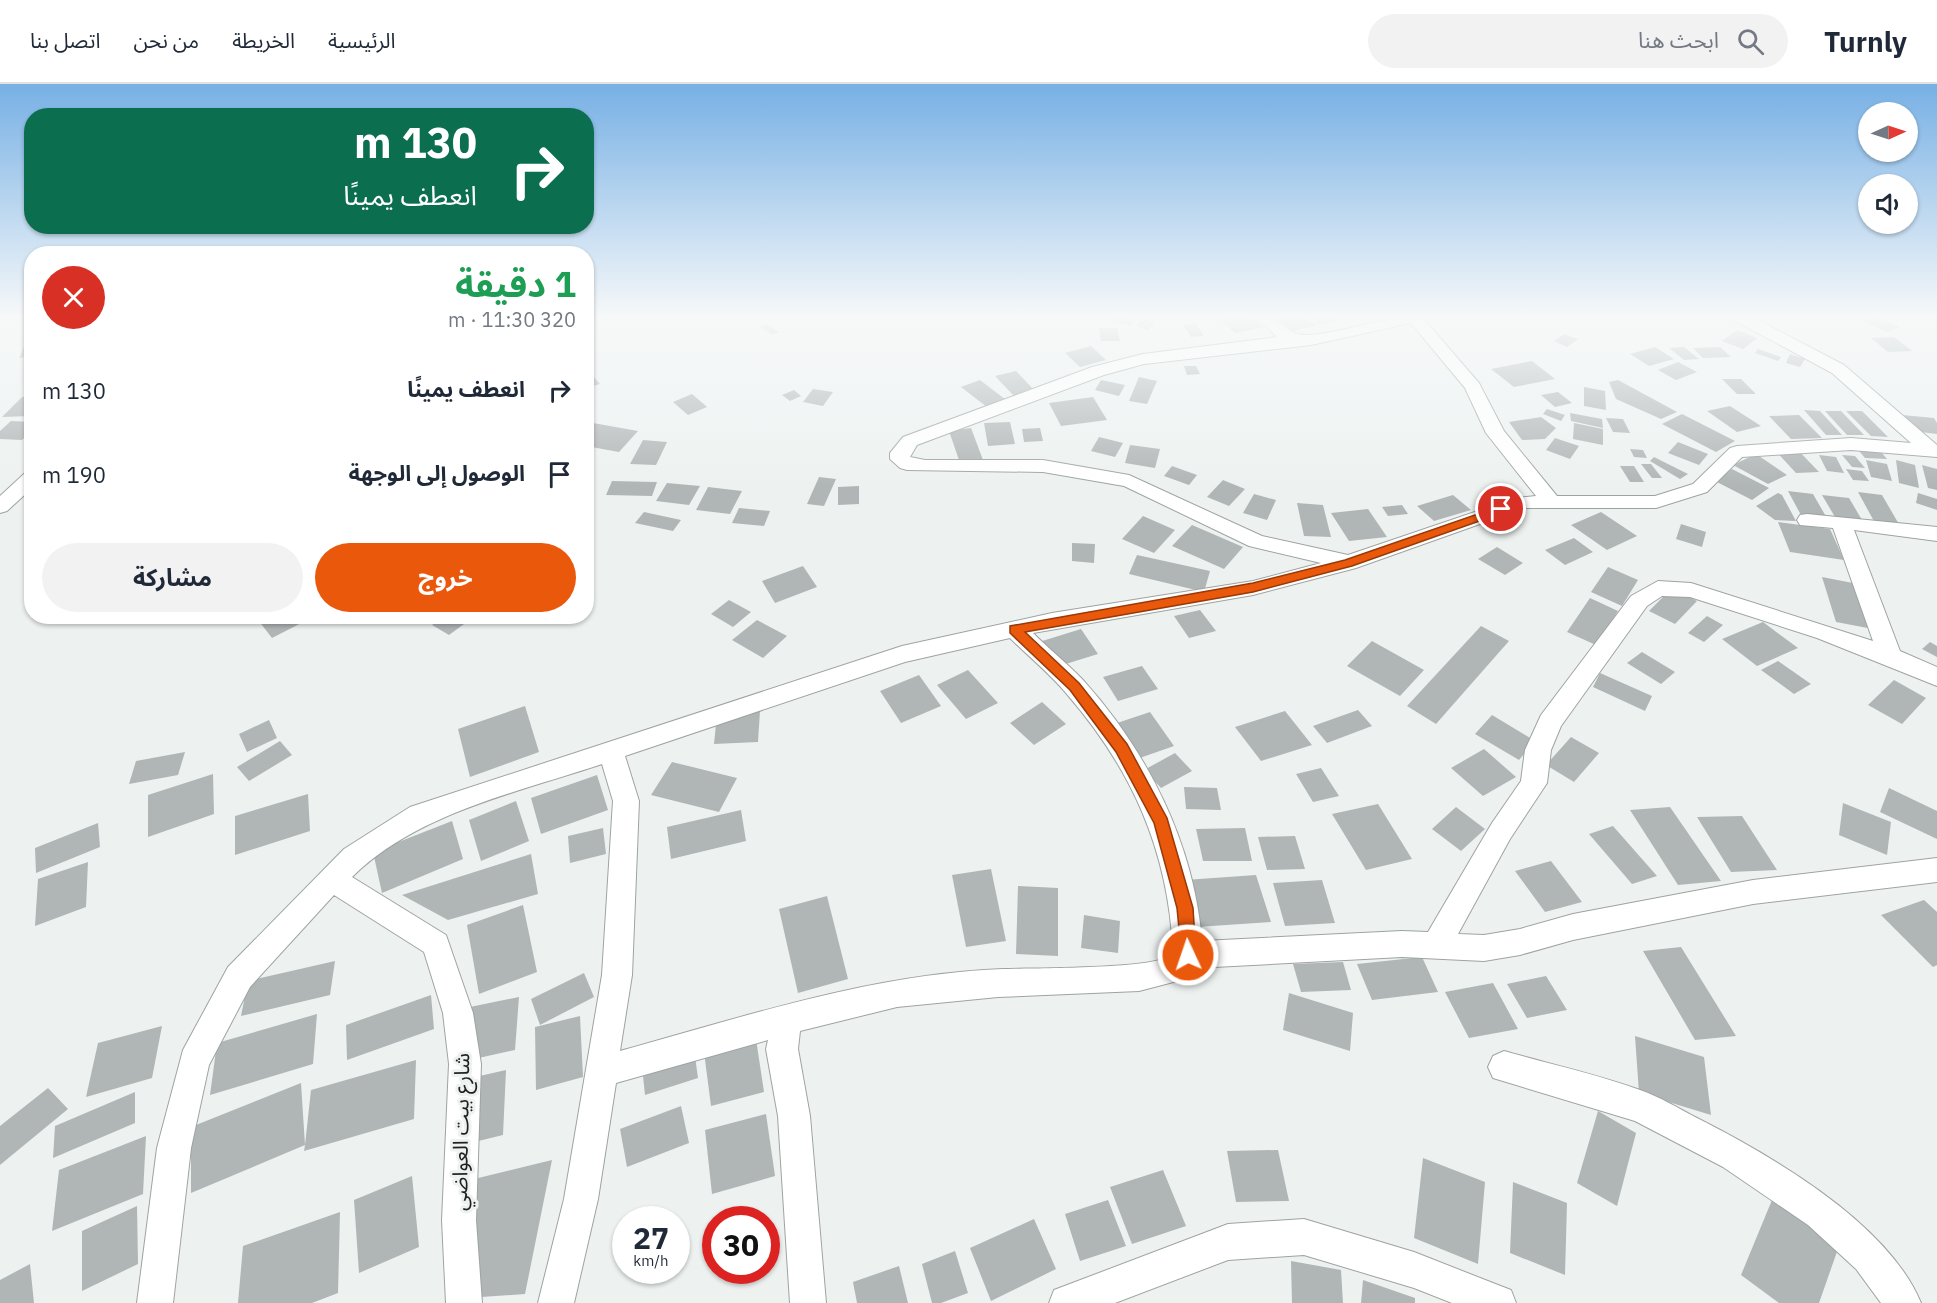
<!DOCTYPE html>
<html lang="ar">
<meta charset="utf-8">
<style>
body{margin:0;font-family:"IBM Plex Sans","Noto Sans Arabic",sans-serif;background:#f2f2f3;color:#1f2937;direction:rtl;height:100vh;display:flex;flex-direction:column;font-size:22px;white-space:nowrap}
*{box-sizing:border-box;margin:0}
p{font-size:20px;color:#747a83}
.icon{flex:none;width:33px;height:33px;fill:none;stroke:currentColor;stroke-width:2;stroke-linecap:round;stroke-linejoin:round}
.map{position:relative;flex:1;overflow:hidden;direction:ltr}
.drawer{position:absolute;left:24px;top:162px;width:570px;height:378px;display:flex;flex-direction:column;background:#fff;border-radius:24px;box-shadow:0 2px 4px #0004;direction:rtl}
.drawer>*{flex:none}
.banner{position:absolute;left:24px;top:24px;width:570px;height:126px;border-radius:24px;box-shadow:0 2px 4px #0004;direction:rtl;background:#0b6e4f;color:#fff;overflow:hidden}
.needle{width:39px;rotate:87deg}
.controls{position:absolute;left:1858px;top:18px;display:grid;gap:12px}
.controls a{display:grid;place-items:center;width:60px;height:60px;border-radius:50%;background:#fff;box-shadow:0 2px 4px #0004;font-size:30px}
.speed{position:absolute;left:612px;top:1122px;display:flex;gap:12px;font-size:30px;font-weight:700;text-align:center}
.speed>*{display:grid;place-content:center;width:78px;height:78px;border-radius:50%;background:#fff;box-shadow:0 2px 4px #0004;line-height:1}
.speed small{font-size:15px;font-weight:400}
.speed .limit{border:9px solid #d22;background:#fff;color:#111}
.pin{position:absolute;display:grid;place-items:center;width:51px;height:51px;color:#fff;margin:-26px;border:3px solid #fff;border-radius:50%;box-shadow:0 2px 6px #0007}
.me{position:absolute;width:66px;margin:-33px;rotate:357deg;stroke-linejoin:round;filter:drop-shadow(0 0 4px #0008)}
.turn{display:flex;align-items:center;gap:21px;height:126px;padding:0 18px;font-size:27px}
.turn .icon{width:78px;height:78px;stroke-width:2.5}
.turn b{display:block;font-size:42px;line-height:51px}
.round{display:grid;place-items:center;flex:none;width:63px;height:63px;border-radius:32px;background:#f2f2f3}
.head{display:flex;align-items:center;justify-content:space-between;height:102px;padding:0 18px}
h1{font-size:36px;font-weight:700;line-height:45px;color:#1e9e55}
.primary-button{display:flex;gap:12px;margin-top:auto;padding:12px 18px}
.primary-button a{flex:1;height:69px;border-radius:36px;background:#ea580c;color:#fff;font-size:24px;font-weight:700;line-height:69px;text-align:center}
.primary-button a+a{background:#f2f2f3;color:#1f2937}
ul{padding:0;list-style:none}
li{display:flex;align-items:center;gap:18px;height:84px;padding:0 18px}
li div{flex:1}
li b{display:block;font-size:22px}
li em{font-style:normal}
header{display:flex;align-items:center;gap:36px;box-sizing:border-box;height:84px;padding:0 30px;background:#fff;border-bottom:2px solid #e0e1e3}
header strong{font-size:28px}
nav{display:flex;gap:33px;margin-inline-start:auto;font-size:21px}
.search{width:420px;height:54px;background:#f2f2f3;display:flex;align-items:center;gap:15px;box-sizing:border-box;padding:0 21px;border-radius:33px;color:#747a83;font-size:22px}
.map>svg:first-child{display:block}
</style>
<header>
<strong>Turnly</strong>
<div class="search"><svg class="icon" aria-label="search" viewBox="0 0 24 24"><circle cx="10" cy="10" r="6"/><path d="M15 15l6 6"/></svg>ابحث هنا</div>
<nav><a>الرئيسية</a><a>الخريطة</a><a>من نحن</a><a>اتصل بنا</a></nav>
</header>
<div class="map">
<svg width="1937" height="1219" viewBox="0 0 1937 1219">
<rect width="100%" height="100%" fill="#edf2f1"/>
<g fill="#b0b5b6">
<path d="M1114,232H1136L1131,242L1111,238Z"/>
<path d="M1235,232H1251L1264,243L1235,249L1219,235Z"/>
<path d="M1272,232H1303L1316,241L1293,247Z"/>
<path d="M1308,232H1337L1342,235L1321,241Z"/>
<path d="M1876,232L1900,243L1887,248L1862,237Z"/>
<path d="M1143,234L1156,238L1148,246L1135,242Z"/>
<path d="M1196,239L1204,252L1191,253L1183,241Z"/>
<path d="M766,240L779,248L773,251L760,243Z"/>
<path d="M1099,244H1117L1120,257H1101Z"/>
<path d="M1737,246L1757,254L1743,265L1722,257Z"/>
<path d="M1564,250L1578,255L1567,263L1554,257Z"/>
<path d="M1894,253L1912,267L1888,268L1871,254Z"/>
<path d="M32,259V272L19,274L25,260Z"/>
<path d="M1091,262L1106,276L1080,283L1065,269Z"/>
<path d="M1655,263L1674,275L1649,282L1630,270Z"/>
<path d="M1684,263L1699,275L1684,276L1669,264Z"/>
<path d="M1720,263L1731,273L1703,274L1693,264Z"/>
<path d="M1758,265L1781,273L1778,277L1755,269Z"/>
<path d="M1790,270L1805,275L1800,283L1786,279Z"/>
<path d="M1532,277L1555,295L1514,303L1491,285Z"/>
<path d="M1678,278L1697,288L1676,296L1658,286Z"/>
<path d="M1184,282H1196L1200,290L1187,291Z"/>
<path d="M1016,287L1035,307L1014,312L995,292Z"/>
<path d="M591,290L600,300L586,304V292Z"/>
<path d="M1139,293L1157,297L1147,320L1129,317Z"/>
<path d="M1722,295H1741L1756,310H1737Z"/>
<path d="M980,296L1006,316L987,323L961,303Z"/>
<path d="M1101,296L1125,301L1119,312L1095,306Z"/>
<path d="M1618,296L1677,328L1661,335L1616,315L1609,298Z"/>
<path d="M1584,303L1605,307L1606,326L1584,322Z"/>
<path d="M813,305L833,308L823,322L803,318Z"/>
<path d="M794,306L801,312L790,317L782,311Z"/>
<path d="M1558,308L1572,319L1555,323L1541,311Z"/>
<path d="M692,310L707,323L688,331L673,318Z"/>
<path d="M32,312L30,332L2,333L22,313Z"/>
<path d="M1093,313L1107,336L1061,342L1049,319Z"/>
<path d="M1730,322L1761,342L1737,348L1707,327Z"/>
<path d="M1547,325L1565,331L1561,337L1543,330Z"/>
<path d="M1804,326L1820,327L1842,351H1826Z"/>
<path d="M1825,327H1841L1864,351H1847Z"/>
<path d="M1846,327H1862L1888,353L1871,352Z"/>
<path d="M1570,329L1602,335L1603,344L1571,337Z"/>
<path d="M1682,330L1735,357L1716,368L1662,340Z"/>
<path d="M1799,331L1822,354L1791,355L1769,332Z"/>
<path d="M1902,331L1934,334L1937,339V350L1913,347Z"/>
<path d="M1541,333L1556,344L1545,355L1522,356L1509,338Z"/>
<path d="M1606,334L1623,335L1630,349L1613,348Z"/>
<path d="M11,337L32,338V347L22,356L0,355V347Z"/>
<path d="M1010,338L1015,360L988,362L984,339Z"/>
<path d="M593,339L638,347L619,368L586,362V346Z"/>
<path d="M1574,339L1603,345V361L1573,355Z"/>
<path d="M971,344L983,376L960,379L949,347Z"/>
<path d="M1040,344L1043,357L1024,358L1022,345Z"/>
<path d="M1099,353L1123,359L1115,373L1091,367Z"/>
<path d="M1555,354L1579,362L1570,375L1546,366Z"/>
<path d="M643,356L667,358L656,381L630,380Z"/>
<path d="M1678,358L1708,370L1699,381L1668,369Z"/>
<path d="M1130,361L1160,365L1155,384L1125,379Z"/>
<path d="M1795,363L1819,388L1796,389L1773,364Z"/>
<path d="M1630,365L1643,366L1647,374L1634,373Z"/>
<path d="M1859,367L1881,368L1887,375L1865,374Z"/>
<path d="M1756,370L1787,391L1768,400L1733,381Z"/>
<path d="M1819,371L1836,373L1844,389L1827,387Z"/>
<path d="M1842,371L1855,372L1865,384L1852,383Z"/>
<path d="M1654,373L1688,390L1680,395L1650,377Z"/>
<path d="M1866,376L1887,380L1892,397L1871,393Z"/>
<path d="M1896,376L1915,381L1919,404L1899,399Z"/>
<path d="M1641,380H1651L1662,394H1652Z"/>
<path d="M1922,381L1937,385V406L1928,404Z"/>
<path d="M1172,382L1197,391L1189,401L1164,392Z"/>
<path d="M1620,382H1634L1644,398H1630Z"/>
<path d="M1732,385L1769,404L1752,416L1715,397Z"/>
<path d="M1846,385L1862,387L1869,397L1853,396Z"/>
<path d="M819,393L836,395L824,422L807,420Z"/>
<path d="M1223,396L1245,405L1229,422L1207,413Z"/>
<path d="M612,397L657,398L652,412L606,411Z"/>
<path d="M667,399L700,402L689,421L656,417Z"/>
<path d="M859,402V420L838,421V403Z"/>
<path d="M708,403L742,407L730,430L696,426Z"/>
<path d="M1788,407L1813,410L1828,436L1802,433Z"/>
<path d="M1858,408L1882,411L1900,442L1875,439Z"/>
<path d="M1778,409L1782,411L1796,437L1775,436L1756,422Z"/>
<path d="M1918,409L1937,415V426L1916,419Z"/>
<path d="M1254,410L1276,416L1267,436L1243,429Z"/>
<path d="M1453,411L1471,426L1434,437L1417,422Z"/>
<path d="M1822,411L1849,414L1862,436L1835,433Z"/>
<path d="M1297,419L1323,421L1331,453L1304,452Z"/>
<path d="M1402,421L1408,430L1388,432L1382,423Z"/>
<path d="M739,424L770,427L764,442L732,439Z"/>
<path d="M1368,425L1387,453L1349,457L1331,429Z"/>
<path d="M644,428L681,436L673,447L635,439Z"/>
<path d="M1601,428L1637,452L1607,466L1571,441Z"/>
<path d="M1143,432L1175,446L1154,469L1122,455Z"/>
<path d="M1778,438L1830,445L1844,476L1790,468Z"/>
<path d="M1681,440L1706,448L1702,463L1676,455Z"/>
<path d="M1192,441L1243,463L1224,485L1172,462Z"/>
<path d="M1574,454L1593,468L1565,481L1545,466Z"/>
<path d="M1072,459L1095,460L1094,479L1072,477Z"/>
<path d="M1497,463L1523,479L1505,491L1478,475Z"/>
<path d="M1137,471L1210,487L1204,508L1129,490Z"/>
<path d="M803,482L817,503L775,519L762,497Z"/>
<path d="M1608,483L1638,496L1622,522L1591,508Z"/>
<path d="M1822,493L1858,500L1873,545L1836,538Z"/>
<path d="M1672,504L1697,517L1675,540L1649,527Z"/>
<path d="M1590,514L1618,527L1596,561L1567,548Z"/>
<path d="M729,516L751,528L733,543L711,530Z"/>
<path d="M1200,526L1216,547L1189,554L1174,532Z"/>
<path d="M255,532H315L272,554Z"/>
<path d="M444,532H475L449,551L432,541Z"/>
<path d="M1707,532L1723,541L1704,558L1688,549Z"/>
<path d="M757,536L787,552L763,574L732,556Z"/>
<path d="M1763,538L1798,564L1757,582L1722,555Z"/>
<path d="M1481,542L1509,557L1436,640L1407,622Z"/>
<path d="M1081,545L1098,570L1056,583L1039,558Z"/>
<path d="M1372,557L1424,586L1400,612L1347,582Z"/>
<path d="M1930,558L1937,562V573L1922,565Z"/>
<path d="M1642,568L1675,588L1661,600L1627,579Z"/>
<path d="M1778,577L1811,600L1794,610L1761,586Z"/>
<path d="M1142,582L1158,605L1118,617L1103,593Z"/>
<path d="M968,586L998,619L966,635L937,601Z"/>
<path d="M1600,589L1652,612L1645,627L1593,603Z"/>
<path d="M919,591L941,622L901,639L880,607Z"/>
<path d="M1894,596L1926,614L1902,640L1868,621Z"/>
<path d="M1042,618L1066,640L1034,661L1010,639Z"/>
<path d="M525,622L539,668L470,693L458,645Z"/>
<path d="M1358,626L1372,642L1327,659L1313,642Z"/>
<path d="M760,627L758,658L714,660L717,630Z"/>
<path d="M1285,627L1312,661L1261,677L1235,643Z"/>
<path d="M1150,628L1174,662L1134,676L1111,641Z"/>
<path d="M1492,631L1535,657L1519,676L1475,650Z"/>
<path d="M269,636L277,654L247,668L239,650Z"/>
<path d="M1571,653L1599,669L1574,698L1546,681Z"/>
<path d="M280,657L292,671L249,697L237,683Z"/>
<path d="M1484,665L1516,693L1483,712L1451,684Z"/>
<path d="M185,668L178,691L129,700L136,677Z"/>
<path d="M1175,669L1192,687L1161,704L1144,686Z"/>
<path d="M672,678L737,694L719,728L651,711Z"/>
<path d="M1321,684L1339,712L1313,718L1296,690Z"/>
<path d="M213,690L214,730L148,753V711Z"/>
<path d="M597,691L608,726L541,750L531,714Z"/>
<path d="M1184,703L1217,704L1221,726L1186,725Z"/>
<path d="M1889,704L1937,727V755L1880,728Z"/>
<path d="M308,710L310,747L235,771V732Z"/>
<path d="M516,717L529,757L481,777L469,736Z"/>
<path d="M1843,719L1891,738L1887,771L1839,751Z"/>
<path d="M1378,720L1412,775L1366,786L1332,730Z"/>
<path d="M1456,723L1485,745L1461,767L1432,745Z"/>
<path d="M1670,723L1721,797L1678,801L1630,726Z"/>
<path d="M741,726L746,757L671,775L667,743Z"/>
<path d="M1742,732L1777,786L1731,788L1697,733Z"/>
<path d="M452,737L463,775L382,809L373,768Z"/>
<path d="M98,739L100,763L36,789L35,764Z"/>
<path d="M1613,742L1657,792L1632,800L1589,750Z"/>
<path d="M603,744L606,770L570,779L568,752Z"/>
<path d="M1245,744L1252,777H1203L1196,745Z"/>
<path d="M1295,752L1305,785L1267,786L1258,753Z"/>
<path d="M531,770L538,810L448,836L402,811Z"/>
<path d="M1551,777L1582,818L1545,828L1515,787Z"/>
<path d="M88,778L86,823L35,842L38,795Z"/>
<path d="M991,785L1006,857L966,863L952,791Z"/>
<path d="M1256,791L1271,838L1197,843L1185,796Z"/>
<path d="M1322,796L1335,839L1285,842L1273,799Z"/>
<path d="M1018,802L1058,804V872L1016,870Z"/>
<path d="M827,812L848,895L798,909L779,825Z"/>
<path d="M1924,816L1937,828V881L1933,883L1881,831Z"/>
<path d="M523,821L537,888L479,910L467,841Z"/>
<path d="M1084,831L1120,837L1118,869L1081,864Z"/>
<path d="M1681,863L1736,952L1695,956L1643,867Z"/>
<path d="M1422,873L1438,908L1372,916L1357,880Z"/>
<path d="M335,877L330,911L241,932L248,897Z"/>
<path d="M1343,878L1351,906L1301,908L1293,880Z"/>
<path d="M584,889L594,913L540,941L531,915Z"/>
<path d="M1546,892L1567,926L1527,934L1507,900Z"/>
<path d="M1493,899L1518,945L1469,954L1445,908Z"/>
<path d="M1289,909L1353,929L1350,967L1283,946Z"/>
<path d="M431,911L434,945L347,976L346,941Z"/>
<path d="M519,913L515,966L465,977L470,923Z"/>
<path d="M317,930L313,980L210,1011L217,959Z"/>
<path d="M580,932L583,993L536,1006L535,943Z"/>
<path d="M162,942L152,994L86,1013L98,959Z"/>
<path d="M1635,952L1704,973L1711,1031L1639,1009Z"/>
<path d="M756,955L764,1008L711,1022L704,968Z"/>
<path d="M693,958L698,994L645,1011L641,973Z"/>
<path d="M416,976L414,1035L304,1067L305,1061L191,1109V1043L301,999L305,1061L311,1006Z"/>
<path d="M506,986L503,1051L458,1062L462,996Z"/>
<path d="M48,1004L68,1025L0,1081V1042Z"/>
<path d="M135,1008V1039L53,1074L55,1042Z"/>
<path d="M681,1022L689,1059L627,1083L620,1045Z"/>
<path d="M1598,1027L1636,1049L1617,1122L1577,1099Z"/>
<path d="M766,1030L775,1092L712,1110L705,1046Z"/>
<path d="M146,1052L143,1110L52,1147L59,1086Z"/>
<path d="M1278,1066L1289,1117L1236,1118L1227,1067Z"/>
<path d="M1423,1074L1485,1098L1478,1180L1414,1154Z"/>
<path d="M552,1076L525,1210L467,1214L470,1096Z"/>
<path d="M1163,1086L1186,1142L1132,1160L1110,1103Z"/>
<path d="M412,1092L419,1163L359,1189L354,1116Z"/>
<path d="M1513,1098L1567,1119L1565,1191L1510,1169Z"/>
<path d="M1108,1116L1126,1162L1080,1177L1065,1130Z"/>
<path d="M1772,1116L1839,1162L1819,1219H1779L1741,1191Z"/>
<path d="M137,1122L138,1180L82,1207V1147Z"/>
<path d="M340,1128L338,1209L312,1219H238L243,1162Z"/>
<path d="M1034,1135L1056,1185L991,1217L970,1164Z"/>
<path d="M955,1167L968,1209L941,1219H932L922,1180Z"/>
<path d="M1291,1177L1341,1186L1343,1219H1292Z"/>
<path d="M30,1180L34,1219H0V1196Z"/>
<path d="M899,1182L908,1219H857L853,1198Z"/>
<path d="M1363,1196L1415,1214V1219H1361Z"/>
</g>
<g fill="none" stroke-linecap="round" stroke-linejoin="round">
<defs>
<g id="street">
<path d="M1255,232C1284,229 1282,253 1310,251C1348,248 1383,232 1421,232L1479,299L1504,347L1557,412H1655L1693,400L1730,364L1737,362L1851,354L1911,359L1832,289L1732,235L1730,232H1750L1844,281L1937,361V373L1851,366L1742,373L1707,408L1656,424H1525L1356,484L1253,511L1033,549C1049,565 1067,579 1083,596C1148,668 1194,760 1202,857L1402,847L1428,848L1492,739L1521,697L1525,666L1541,631L1631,512L1658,497L1691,499L1873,557L1833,444L1800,441L1797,436L1800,431L1807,430L1937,443V457L1854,446L1900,567L1937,583V602L1817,554L1690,513L1662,512L1647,522L1561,642L1551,666L1547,699L1510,755L1458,850L1484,851L1520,845L1573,830L1753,796L1937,774V798L1753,820L1573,856L1520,871L1484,877L1402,873L1195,884L1185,895L1139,907L998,913L897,923L800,947L798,965L810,1032L826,1219H790L778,1032L766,965L768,956L616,999L598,1115L574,1219H538L564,1115L602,891L613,717L602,680C519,708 416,729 352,793L446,851L473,929L481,980L476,1136L482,1219H446L442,1136L449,980L443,929L424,868L334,811L250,903L209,981L191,1064L173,1219H137L157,1064L183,966L228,883L344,765L410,723L902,562L1052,529L1253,497L1321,479L1249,462L1124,402L1043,388L907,386L900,384L890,375V369L903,353L1092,283L1143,270L1277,253ZM1411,239L1465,304L1486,349L1536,412L1516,414L1348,471L1262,452L1129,391L1043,376H925L910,373L917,361L1104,291L1144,280L1311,261ZM1010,554C1028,572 1049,589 1066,609C1132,685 1168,766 1173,866C1171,869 1169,871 1167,873C1147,885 1033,884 1003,885C872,890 746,932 620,967L632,891L639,717L625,672L905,578Z"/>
<path d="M32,387V404L7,427L0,429V412L25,389Z"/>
<path d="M1504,967C1549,980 1596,990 1640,1006C1660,1013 1678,1024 1697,1034C1772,1072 1888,1139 1921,1219H1881L1856,1185L1808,1141L1723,1083L1635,1037L1493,994L1488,983L1493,972Z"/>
<path d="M1304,1135L1414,1168L1498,1201L1511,1206L1516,1219H1452L1414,1204L1304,1171L1228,1176L1115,1219H1049L1054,1206L1228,1140Z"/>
</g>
</defs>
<use href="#street" stroke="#9ea3a2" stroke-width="2"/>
<use href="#street" fill="#fff" fill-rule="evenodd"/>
</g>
<linearGradient id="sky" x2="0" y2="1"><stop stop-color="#77b0e5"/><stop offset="0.58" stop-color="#f7f9f9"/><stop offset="1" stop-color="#f7f9f9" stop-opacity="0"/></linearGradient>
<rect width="1937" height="402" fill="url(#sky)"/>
<path fill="#ea580c" stroke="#983908" stroke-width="1.5" d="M1501,422L1505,423V428L1352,482L1253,508L1025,548L1079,599L1127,660L1167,734L1193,824L1196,871L1194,876L1188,878L1182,876L1177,824L1154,739L1116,668L1081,621L1070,606L1010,549V542L1253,499L1345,476Z"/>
<g text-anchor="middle" stroke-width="6" stroke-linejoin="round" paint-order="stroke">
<g font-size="21" fill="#1f2120" stroke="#edf2f1">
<text transform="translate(461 1048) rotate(-89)" y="7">شارع بيت العواضي</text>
</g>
</g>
</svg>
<div class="controls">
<a><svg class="needle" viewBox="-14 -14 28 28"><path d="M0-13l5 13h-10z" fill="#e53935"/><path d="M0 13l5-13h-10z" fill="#747a83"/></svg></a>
<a><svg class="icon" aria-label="sound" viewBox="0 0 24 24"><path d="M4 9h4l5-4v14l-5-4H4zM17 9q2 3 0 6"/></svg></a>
</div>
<div class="speed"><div>27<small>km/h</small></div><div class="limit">30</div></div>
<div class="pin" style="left:1501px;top:425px;background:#d93025"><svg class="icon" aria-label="arrive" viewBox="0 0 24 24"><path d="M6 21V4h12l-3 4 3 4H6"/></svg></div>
<svg class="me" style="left:1188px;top:871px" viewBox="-20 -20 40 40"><circle r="17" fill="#ea580c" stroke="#fff" stroke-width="3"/><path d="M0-11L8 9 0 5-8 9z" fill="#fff"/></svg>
<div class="banner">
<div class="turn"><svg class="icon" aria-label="right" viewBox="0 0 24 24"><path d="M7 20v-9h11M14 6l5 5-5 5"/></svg><div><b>130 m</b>انعطف يمينًا</div></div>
</div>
<section class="drawer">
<div class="head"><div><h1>1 دقيقة</h1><p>320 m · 11:30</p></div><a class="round" style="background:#d93025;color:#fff"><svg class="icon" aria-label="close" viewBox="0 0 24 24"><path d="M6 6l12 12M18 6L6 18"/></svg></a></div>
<ul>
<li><svg class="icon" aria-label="right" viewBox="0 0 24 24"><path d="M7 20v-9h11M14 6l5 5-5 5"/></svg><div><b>انعطف يمينًا</b></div><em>130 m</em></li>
<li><svg class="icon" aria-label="arrive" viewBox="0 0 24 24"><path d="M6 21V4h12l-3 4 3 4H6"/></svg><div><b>الوصول إلى الوجهة</b></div><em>190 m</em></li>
</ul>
<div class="primary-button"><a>خروج</a><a>مشاركة</a></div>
</section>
</div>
